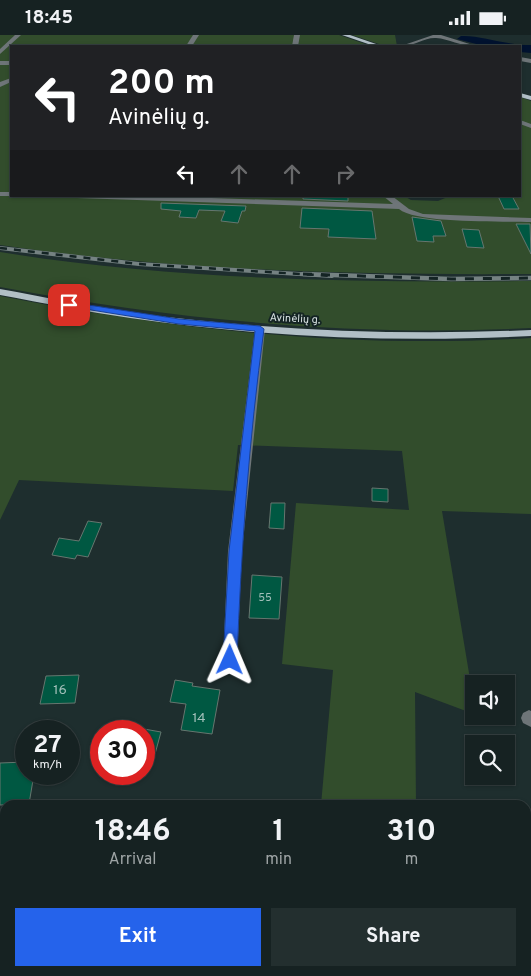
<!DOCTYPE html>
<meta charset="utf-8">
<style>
body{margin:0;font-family:Overpass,sans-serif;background:#232f2f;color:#f1f3f6;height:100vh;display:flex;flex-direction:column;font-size:19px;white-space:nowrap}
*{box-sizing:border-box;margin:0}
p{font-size:16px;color:#9ea4a5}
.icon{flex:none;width:28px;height:28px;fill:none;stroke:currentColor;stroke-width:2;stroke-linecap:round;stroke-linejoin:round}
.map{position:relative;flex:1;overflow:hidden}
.details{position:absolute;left:0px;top:765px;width:531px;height:176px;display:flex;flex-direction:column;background:#162222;border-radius:15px 15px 0 0;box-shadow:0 1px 4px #0004,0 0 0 1px #353f40}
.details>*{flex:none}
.guide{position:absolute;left:10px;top:10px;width:511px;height:152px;border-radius:0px;box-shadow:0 1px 4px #0004,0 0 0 1px #353f40;background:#202124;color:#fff;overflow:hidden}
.buttons{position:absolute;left:465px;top:640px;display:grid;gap:10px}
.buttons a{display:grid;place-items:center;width:50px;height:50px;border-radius:0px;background:#162222;box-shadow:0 1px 4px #0004,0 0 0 1px #353f40;font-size:25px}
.speed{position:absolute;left:15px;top:685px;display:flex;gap:10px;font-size:25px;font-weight:700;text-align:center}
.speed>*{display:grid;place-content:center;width:65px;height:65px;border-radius:50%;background:#162222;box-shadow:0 1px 4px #0004,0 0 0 1px #353f40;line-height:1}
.speed small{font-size:12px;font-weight:400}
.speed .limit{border:8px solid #d22;background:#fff;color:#111}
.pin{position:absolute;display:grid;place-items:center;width:42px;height:42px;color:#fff;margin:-21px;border-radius:10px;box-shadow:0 2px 8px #0006}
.me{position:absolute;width:55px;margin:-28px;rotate:1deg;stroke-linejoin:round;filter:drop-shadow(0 0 4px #0008)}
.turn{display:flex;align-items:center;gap:18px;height:105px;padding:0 15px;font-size:22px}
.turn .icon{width:65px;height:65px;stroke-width:2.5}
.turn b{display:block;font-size:35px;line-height:42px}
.lanes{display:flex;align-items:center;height:48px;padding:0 15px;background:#0003;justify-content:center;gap:25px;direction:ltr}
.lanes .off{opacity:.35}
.eta{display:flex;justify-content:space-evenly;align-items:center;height:85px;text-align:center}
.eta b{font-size:30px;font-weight:700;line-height:35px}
.button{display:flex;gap:10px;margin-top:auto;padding:10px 15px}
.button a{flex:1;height:58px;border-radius:0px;background:#2563eb;color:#fff;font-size:20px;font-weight:700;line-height:58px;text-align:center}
.button a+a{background:#232f2f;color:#f1f3f6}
.status{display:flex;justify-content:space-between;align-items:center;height:35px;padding:0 25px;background:#162222;direction:ltr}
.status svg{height:14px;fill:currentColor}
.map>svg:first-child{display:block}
</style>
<div class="status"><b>18:45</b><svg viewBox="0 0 49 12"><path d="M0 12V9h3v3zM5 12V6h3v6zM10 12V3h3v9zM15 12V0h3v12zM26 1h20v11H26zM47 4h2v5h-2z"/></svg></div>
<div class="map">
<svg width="531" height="941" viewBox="0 0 531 941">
<rect width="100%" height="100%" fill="#1e2e2e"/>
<g fill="#324d2c">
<path d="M0,0H339L371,11H11V161H404L411,165L438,166L450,161H520V62L531,66V239C354,240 175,236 0,210Z"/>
<path d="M352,0H395L397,11H385Z"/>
<path d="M0,217C172,245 357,248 531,246V293C353,302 175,285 0,252Z"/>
<path d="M0,261C174,295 354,314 531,303V479L442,476L474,668V679L415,657L416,770H321L333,635L282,629L296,468L409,475L402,416L238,410L233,456L19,445L0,485Z"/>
<path d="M0,822H5V936H416V941H0Z"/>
</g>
<path fill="#00122f" d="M461,1C482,0 508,11 531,10V18L520,17V11H484L457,4Z"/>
<g fill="#005842" stroke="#66766f">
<path d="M303,161H348V166L303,164Z"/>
<path d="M498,161H512L519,174H504Z"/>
<path d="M161,168L246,171L245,176H242L238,188L221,186L225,176L199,175L196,183L179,182L181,176L161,174Z"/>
<path d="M302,173L372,176L376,204L328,202L329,194L300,193Z"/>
<path d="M412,182L441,186L446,201H433L434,207L417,206Z"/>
<path d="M516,189H530L531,219Z"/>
<path d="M462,194L479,195L484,213L467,212Z"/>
<path d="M372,453L388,454V467L372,466Z"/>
<path d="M271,468H285L284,494L269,493Z"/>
<path d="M88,486L102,488L88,522L77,520L75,524L52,520L59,503L79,506Z"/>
<path d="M252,540L282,542L279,584L249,583Z"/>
<path d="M79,640L75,668L40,669L46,641Z"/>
<path d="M175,645L193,648L192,651L220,655L212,699L181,695L186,669L170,667Z"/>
<path d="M144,694L161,697L155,719L144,717Z"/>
<path d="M26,727V739H34L29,769L0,770V728Z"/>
</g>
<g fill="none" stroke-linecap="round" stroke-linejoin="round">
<g fill="#6e7578" fill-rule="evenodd">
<path d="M15,0H21L0,19V14Z"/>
<path d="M193,0H199L192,11H186Z"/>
<path d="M294,0H300L298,11H292Z"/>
<path d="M433,0H441L476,11C462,12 450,4 436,3C425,2 413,12 401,11Z"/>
<path d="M520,22L531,24V28L520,26Z"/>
<rect x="0" y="26" width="11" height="4"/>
<path d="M11,43V47L0,52V47Z"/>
<path d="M520,85L531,89V93L520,89Z"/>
<rect x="0" y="157" width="11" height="4"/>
<path d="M73,161H153L393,169L383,161H392L409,174L423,179L531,183V187C504,186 417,189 399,174L77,163Z"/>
<path d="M260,291L265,294L242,516L237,625L235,630L230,632L225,630L223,625L228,516L255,294Z"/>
<path d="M529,675L531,676V692L523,688L521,683L523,678Z"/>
</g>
<g fill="#b1bfc6" fill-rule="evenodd">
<path d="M342,0H350L382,11H374Z"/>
<path d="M520,58L531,61V65L520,62Z"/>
<path d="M0,254C45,262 89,272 134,278C265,295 399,301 531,295V301C399,308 261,302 130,283C87,277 44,268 0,260Z"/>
</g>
<defs>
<path id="rail-far1" d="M0,213L139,229L332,241"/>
<path id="rail" d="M303,239L451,244L531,243"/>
</defs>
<use href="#rail-far1" stroke="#758282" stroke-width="4"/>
<use href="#rail" stroke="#758282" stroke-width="4.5"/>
<use href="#rail-far1" stroke="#142424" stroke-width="2.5" stroke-dasharray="7" stroke-linecap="butt"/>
<use href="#rail" stroke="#142424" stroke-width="3" stroke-dasharray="9" stroke-linecap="butt"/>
</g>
<path fill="#2563eb" stroke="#184099" d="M69,267L179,284L260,291L264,294C249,404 241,515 237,625L235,630L230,632L225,630L223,625L229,516L255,296L179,289L66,271L64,270Z"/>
<g text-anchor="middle" stroke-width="4" stroke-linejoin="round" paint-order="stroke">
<g font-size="11" fill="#d7e1e1" stroke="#142424">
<text transform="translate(295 283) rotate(3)" y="4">Avinėlių g.</text>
</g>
<g font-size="11" fill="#a1bfb9">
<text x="265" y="566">55</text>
</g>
<g font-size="14" fill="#a1bfb9">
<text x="60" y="659">16</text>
<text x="199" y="687">14</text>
</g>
</g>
</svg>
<div class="buttons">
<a><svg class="icon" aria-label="sound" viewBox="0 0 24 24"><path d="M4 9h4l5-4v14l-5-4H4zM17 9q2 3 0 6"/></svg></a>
<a><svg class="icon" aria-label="search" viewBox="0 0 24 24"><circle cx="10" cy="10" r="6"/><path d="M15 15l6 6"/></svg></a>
</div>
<div class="speed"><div>27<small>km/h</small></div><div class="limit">30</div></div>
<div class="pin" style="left:69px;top:270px;background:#d93025"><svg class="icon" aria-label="arrive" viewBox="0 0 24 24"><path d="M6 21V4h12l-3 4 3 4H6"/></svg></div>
<svg class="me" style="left:230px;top:625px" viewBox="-20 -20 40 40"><path d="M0-17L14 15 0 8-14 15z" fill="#2563eb" stroke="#fff" stroke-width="4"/></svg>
<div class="guide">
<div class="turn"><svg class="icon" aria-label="left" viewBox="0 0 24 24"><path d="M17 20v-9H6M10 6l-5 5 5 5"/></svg><div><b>200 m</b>Avinėlių g.</div></div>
<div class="lanes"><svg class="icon" aria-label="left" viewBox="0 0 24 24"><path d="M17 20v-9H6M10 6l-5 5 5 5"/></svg><svg class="icon off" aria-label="ahead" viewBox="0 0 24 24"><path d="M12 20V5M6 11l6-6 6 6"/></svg><svg class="icon off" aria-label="ahead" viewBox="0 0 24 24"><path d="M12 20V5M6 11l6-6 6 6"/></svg><svg class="icon off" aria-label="right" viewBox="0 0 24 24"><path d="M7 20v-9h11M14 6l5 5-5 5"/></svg></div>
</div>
<section class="details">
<div class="eta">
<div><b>18:46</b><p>Arrival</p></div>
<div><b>1</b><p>min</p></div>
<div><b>310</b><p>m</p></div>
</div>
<div class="button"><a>Exit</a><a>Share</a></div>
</section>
</div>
